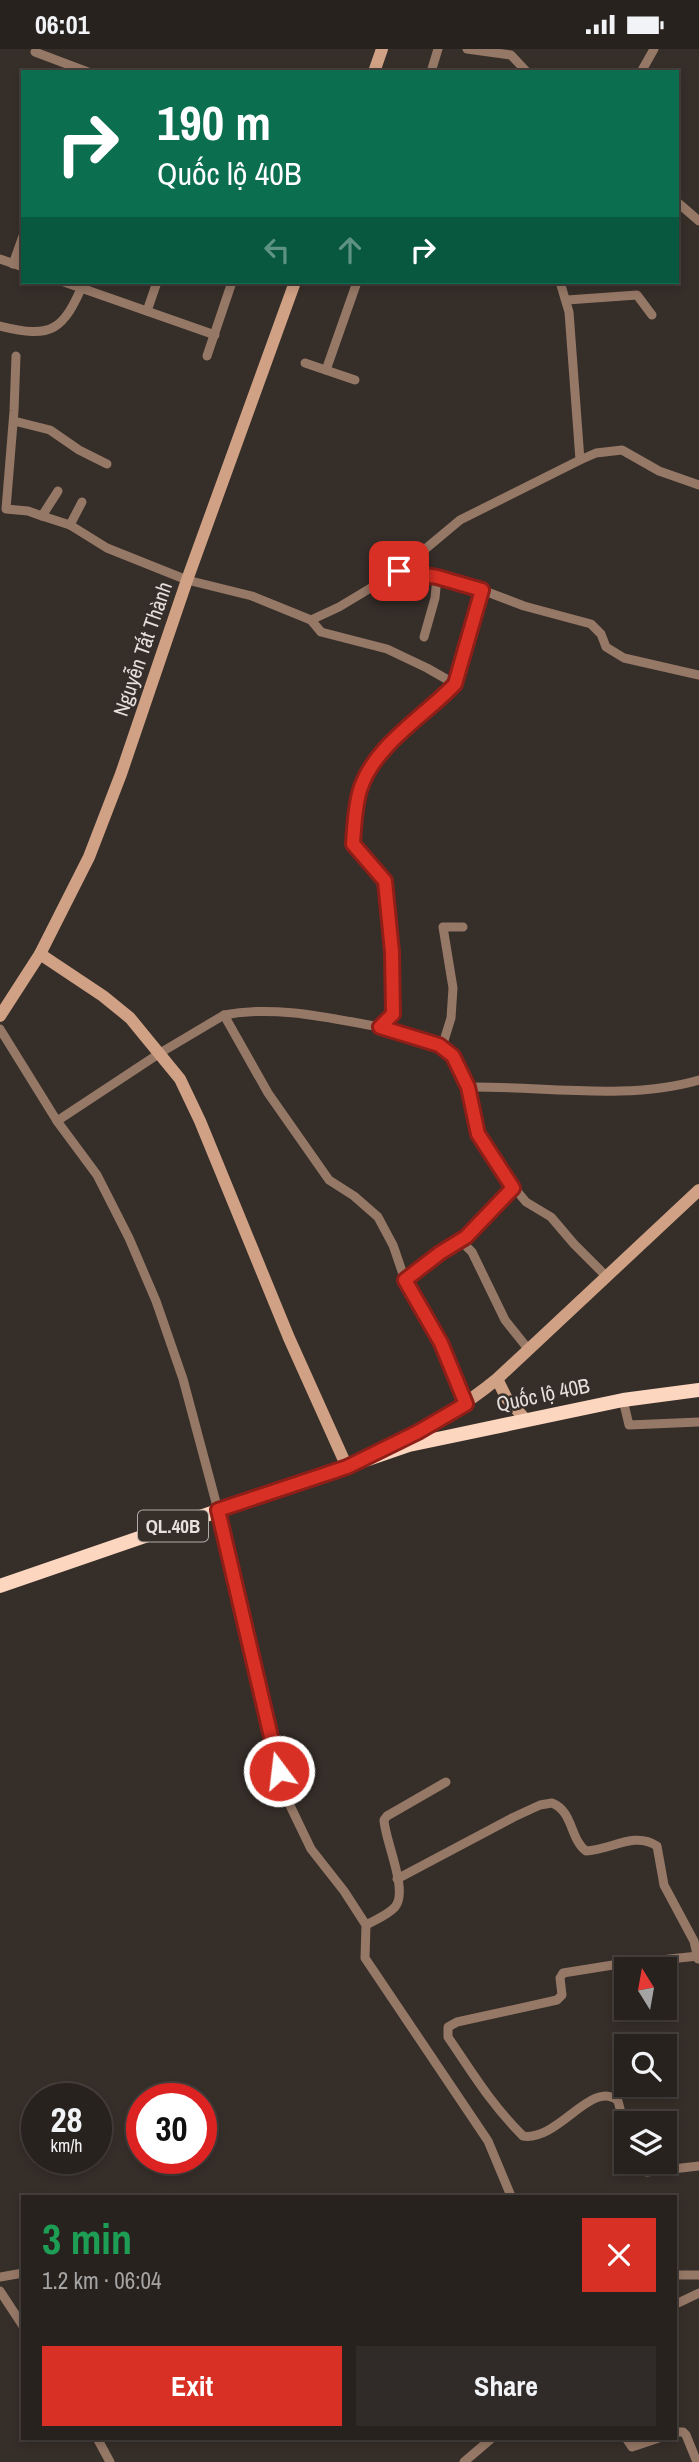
<!DOCTYPE html>
<meta charset="utf-8">
<style>
body{margin:0;font-family:"Archivo Narrow",sans-serif;background:#302a28;color:#f1f3f6;height:100vh;display:flex;flex-direction:column;font-size:26px;white-space:nowrap}
*{box-sizing:border-box;margin:0}
p{font-size:23px;color:#a5a4a4}
.icon{flex:none;width:38px;height:38px;fill:none;stroke:currentColor;stroke-width:2;stroke-linecap:round;stroke-linejoin:round}
.map{position:relative;flex:1;overflow:hidden}
.details{position:absolute;left:21px;top:2146px;width:656px;height:245px;display:flex;flex-direction:column;background:#28221f;border-radius:0px;box-shadow:0 4px 10px #0003,0 0 0 2px #443f3d}
.details>*{flex:none}
.top-card{position:absolute;left:21px;top:21px;width:658px;height:214px;border-radius:0px;box-shadow:0 4px 10px #0003,0 0 0 2px #443f3d;background:#0b6e4f;color:#fff;overflow:hidden}
.needle{width:46px;rotate:349deg}
.buttons{position:absolute;left:614px;top:1908px;display:grid;gap:14px}
.buttons a{display:grid;place-items:center;width:63px;height:63px;border-radius:0px;background:#28221f;box-shadow:0 4px 10px #0003,0 0 0 2px #443f3d;font-size:35px}
.speed{position:absolute;left:21px;top:2034px;display:flex;gap:14px;font-size:35px;font-weight:700;text-align:center}
.speed>*{display:grid;place-content:center;width:91px;height:91px;border-radius:50%;background:#28221f;box-shadow:0 4px 10px #0003,0 0 0 2px #443f3d;line-height:1}
.speed small{font-size:18px;font-weight:400}
.speed .limit{border:10px solid #d22;background:#fff;color:#111}
.pin{position:absolute;display:grid;place-items:center;width:60px;height:60px;color:#fff;margin:-30px;border-radius:14px;box-shadow:0 4px 10px #0006}
.me{position:absolute;width:77px;margin:-38px;rotate:345deg;stroke-linejoin:round;filter:drop-shadow(0 0 5px #0008)}
.turn{display:flex;align-items:center;gap:24px;height:147px;padding:0 21px;font-size:32px}
.turn .icon{width:91px;height:91px;stroke-width:2.5}
.turn b{display:block;font-size:49px;line-height:60px}
.lanes{display:flex;align-items:center;height:66px;padding:0 21px;background:#0003;justify-content:center;gap:35px;direction:ltr}
.lanes .off{opacity:.35}
.round{display:grid;place-items:center;flex:none;width:74px;height:74px;border-radius:0px;background:#302a28}
.summary{display:flex;align-items:center;justify-content:space-between;height:119px;padding:0 21px}
h1{font-size:42px;font-weight:800;line-height:52px;color:#1e9e55}
.primary-button{display:flex;gap:14px;margin-top:auto;padding:14px 21px}
.primary-button a{flex:1;height:80px;border-radius:0px;background:#d93025;color:#fff;font-size:28px;font-weight:800;line-height:80px;text-align:center}
.primary-button a+a{background:#302a28;color:#f1f3f6}
.status{display:flex;justify-content:space-between;align-items:center;height:49px;padding:0 35px;background:#28221f;direction:ltr}
.status svg{height:19px;fill:currentColor}
.map>svg:first-child{display:block}
</style>
<div class="status"><b>06:01</b><svg viewBox="0 0 49 12"><path d="M0 12V9h3v3zM5 12V6h3v6zM10 12V3h3v9zM15 12V0h3v12zM26 1h20v11H26zM47 4h2v5h-2z"/></svg></div>
<div class="map">
<svg width="699" height="2413" viewBox="0 0 699 2413">
<rect width="100%" height="100%" fill="#362e29"/>
<g fill="none" stroke-linecap="round" stroke-linejoin="round">
<g stroke="#967866" stroke-width="9">
<path d="M467,0L511,6L527,23"/>
<path d="M35,3L88,23"/>
<path d="M431,23L438,0"/>
<path d="M641,23L654,0"/>
<path d="M677,153L699,172"/>
<path d="M0,210L23,218"/>
<path d="M13,215L23,187"/>
<path d="M64,233L215,286"/>
<path d="M567,251L637,246L652,266"/>
<path d="M147,262L157,233"/>
<path d="M0,277C52,290 63,282 84,233"/>
<path d="M16,307L14,362L6,460L28,462L42,467L58,442"/>
<path d="M207,307L232,233"/>
<path d="M305,314L355,331"/>
<path d="M326,321L357,233"/>
<path d="M14,372L50,381L79,401L107,415"/>
<path d="M580,411L596,404L622,401L659,422L699,436"/>
<path d="M42,467L70,476L82,453"/>
<path d="M70,476L107,499L187,531L252,547L311,571L339,558L399,522L460,471L580,411L569,263L560,233"/>
<path d="M399,522L437,528L482,541L524,557L591,575L601,585L606,598L624,609L699,626"/>
<path d="M311,571L321,583L387,600L427,619L455,635"/>
<path d="M424,588L435,549L437,528"/>
<path d="M380,978L438,996L454,1007L468,1038L478,1085L502,1124L526,1153L551,1168L574,1195L606,1227"/>
<path d="M0,980L57,1072L160,1004L224,966"/>
<path d="M442,998L451,969L453,939L443,878H463"/>
<path d="M468,1038C542,1037 627,1052 699,1031"/>
<path d="M57,1072L97,1126L129,1189L156,1252L183,1330L218,1461L284,1744L311,1800L344,1842L366,1876L365,1909L488,2092L511,2147"/>
<path d="M461,1192L472,1203L505,1271L529,1301"/>
<path d="M405,1231L440,1204L466,1188L513,1139"/>
<path d="M623,1351L629,1376L699,1373"/>
<path d="M466,1355L441,1294L405,1231L393,1196L378,1168L354,1147L329,1131L268,1044L224,966C275,956 329,969 380,978L393,965L392,903L385,832L353,795L360,740L368,722L397,688L455,635L482,541"/>
<path d="M397,1830L514,1768L540,1756L552,1754C573,1762 570,1790 586,1802C611,1801 634,1782 657,1797L664,1836L694,1892L698,1910"/>
<path d="M366,1876C375,1871 388,1866 395,1858C409,1842 385,1792 384,1771L387,1767L446,1733"/>
<path d="M626,2083L618,2052C592,2029 558,2093 523,2087C491,2055 473,2025 448,1988V1978L457,1973L557,1951L562,1946L560,1929L563,1924L613,1916L698,1907"/>
<path d="M636,2112L642,2121L647,2123L699,2117"/>
<path d="M676,2226H699"/>
<path d="M0,2228L23,2224"/>
<path d="M0,2242L23,2277"/>
<path d="M676,2255L699,2244"/>
<path d="M676,2383H683L686,2386L697,2413"/>
<path d="M97,2389L110,2413"/>
<path d="M626,2389L632,2398L659,2389"/>
<path d="M464,2413L492,2389"/>
</g>
<g stroke="#d0a184" stroke-width="12">
<path d="M374,23L382,0"/>
<path d="M40,905L103,947L130,969L180,1030L200,1072L289,1289L347,1418L353,1415"/>
<path d="M0,967L40,905L89,808L121,725L187,531L295,233"/>
<path d="M497,1330L507,1350L526,1371"/>
<path d="M388,1398C427,1379 463,1358 497,1330L699,1141"/>
</g>
<path stroke="#fcd6bf" stroke-width="14" d="M0,1537L409,1396L623,1351L699,1341"/>
</g>
<g fill="none" stroke-linecap="round" stroke-linejoin="round">
<defs>
<path id="route" d="M279,1722L218,1461L347,1418L418,1383L466,1355L441,1294L405,1231L440,1204L466,1188L513,1139L478,1085L468,1038L453,1007L439,996L380,978L393,965L392,903L385,832L353,795C354,778 355,758 360,741C374,696 425,667 455,635L482,541L437,528L399,522"/>
</defs>
<use href="#route" stroke="#8d1f18" stroke-width="18"/>
<use href="#route" stroke="#d93025" stroke-width="12"/>
</g>
<g text-anchor="middle" stroke-width="5" stroke-linejoin="round" paint-order="stroke">
<rect fill="#362e29" stroke="#b1aba7" stroke-width="2" x="138" y="1461.5" width="70" height="31" rx="5"/>
<g font-size="19" font-weight="bold" fill="#e6e0dd">
<text x="173" y="1484">QL.40B</text>
</g>
<g font-size="21" fill="#e6e0dd" stroke="#362e29">
<text transform="translate(143 600) rotate(-71)" y="7">Nguyễn Tất Thành</text>
<text transform="translate(543 1346) rotate(-12)" y="7">Quốc lộ 40B</text>
</g>
</g>
</svg>
<div class="buttons">
<a><svg class="needle" viewBox="-14 -14 28 28"><path d="M0-13l5 13h-10z" fill="#e53935"/><path d="M0 13l5-13h-10z" fill="#a5a4a4"/></svg></a>
<a><svg class="icon" aria-label="search" viewBox="0 0 24 24"><circle cx="10" cy="10" r="6"/><path d="M15 15l6 6"/></svg></a>
<a><svg class="icon" aria-label="layers" viewBox="0 0 24 24"><path d="M12 4l9 5-9 5-9-5zM3 14l9 5 9-5"/></svg></a>
</div>
<div class="speed"><div>28<small>km/h</small></div><div class="limit">30</div></div>
<div class="pin" style="left:399px;top:522px;background:#d93025"><svg class="icon" aria-label="arrive" viewBox="0 0 24 24"><path d="M6 21V4h12l-3 4 3 4H6"/></svg></div>
<svg class="me" style="left:279px;top:1722px" viewBox="-20 -20 40 40"><circle r="17" fill="#d93025" stroke="#fff" stroke-width="3"/><path d="M0-11L8 9 0 5-8 9z" fill="#fff"/></svg>
<div class="top-card">
<div class="turn"><svg class="icon" aria-label="right" viewBox="0 0 24 24"><path d="M7 20v-9h11M14 6l5 5-5 5"/></svg><div><b>190 m</b>Quốc lộ 40B</div></div>
<div class="lanes"><svg class="icon off" aria-label="left" viewBox="0 0 24 24"><path d="M17 20v-9H6M10 6l-5 5 5 5"/></svg><svg class="icon off" aria-label="ahead" viewBox="0 0 24 24"><path d="M12 20V5M6 11l6-6 6 6"/></svg><svg class="icon" aria-label="right" viewBox="0 0 24 24"><path d="M7 20v-9h11M14 6l5 5-5 5"/></svg></div>
</div>
<section class="details">
<div class="summary"><div><h1>3 min</h1><p>1.2 km · 06:04</p></div><a class="round" style="background:#d93025;color:#fff"><svg class="icon" aria-label="close" viewBox="0 0 24 24"><path d="M6 6l12 12M18 6L6 18"/></svg></a></div>
<div class="primary-button"><a>Exit</a><a>Share</a></div>
</section>
</div>
